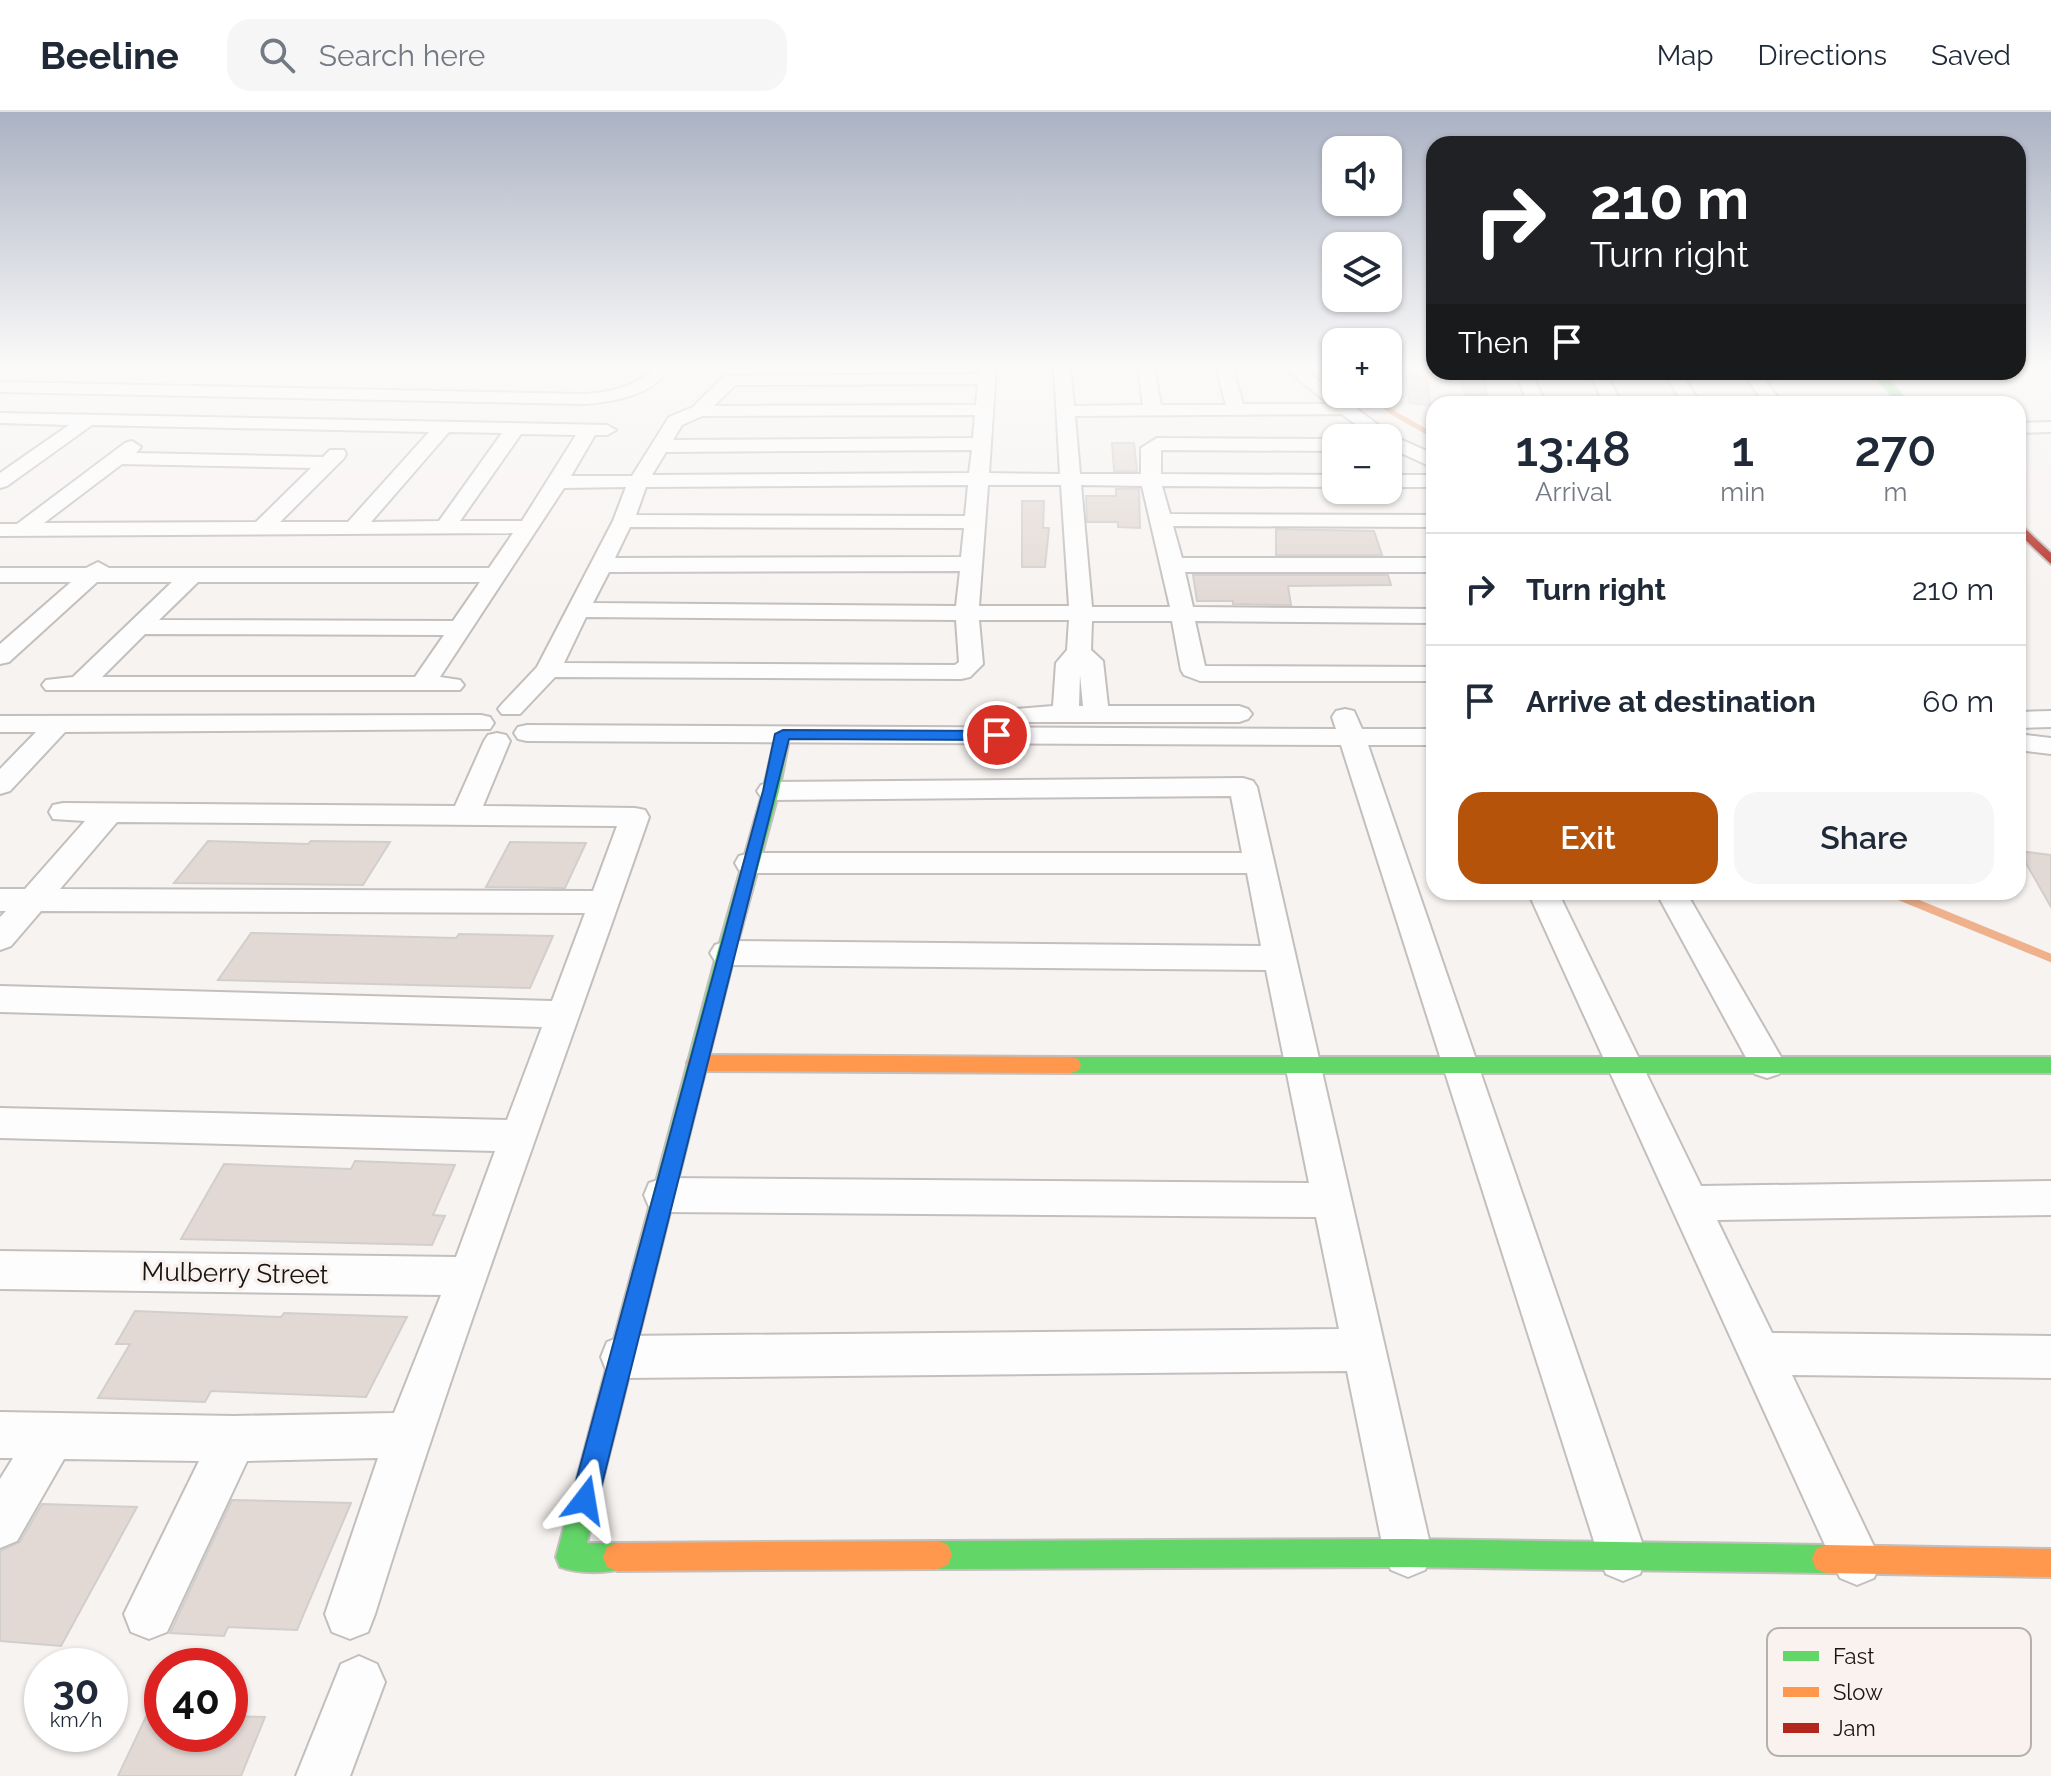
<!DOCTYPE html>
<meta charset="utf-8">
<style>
body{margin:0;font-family:Raleway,sans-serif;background:#f6f6f7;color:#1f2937;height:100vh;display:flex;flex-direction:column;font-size:30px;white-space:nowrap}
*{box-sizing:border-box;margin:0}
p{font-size:26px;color:#747a83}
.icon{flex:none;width:44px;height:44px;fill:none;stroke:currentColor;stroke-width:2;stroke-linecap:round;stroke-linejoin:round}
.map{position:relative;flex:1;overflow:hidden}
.drawer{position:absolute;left:1426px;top:284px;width:600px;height:504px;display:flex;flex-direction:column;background:#fff;border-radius:24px;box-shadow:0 2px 6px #0004}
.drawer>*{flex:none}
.hud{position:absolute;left:1426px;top:24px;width:600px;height:244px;border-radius:24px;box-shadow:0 2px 6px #0004;background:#202124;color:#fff;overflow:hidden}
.tools{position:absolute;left:1322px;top:24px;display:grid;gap:16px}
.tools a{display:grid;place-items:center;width:80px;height:80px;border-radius:16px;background:#fff;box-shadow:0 2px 6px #0004;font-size:40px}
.speed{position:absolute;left:24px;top:1536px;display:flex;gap:16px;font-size:40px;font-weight:700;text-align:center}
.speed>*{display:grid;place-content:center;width:104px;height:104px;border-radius:50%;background:#fff;box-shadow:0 2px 6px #0004;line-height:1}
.speed small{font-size:20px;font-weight:400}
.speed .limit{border:12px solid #d22;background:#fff;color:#111}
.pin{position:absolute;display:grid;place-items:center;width:68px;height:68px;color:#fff;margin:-34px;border:4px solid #fff;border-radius:50%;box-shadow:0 2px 8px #0007}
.me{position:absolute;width:88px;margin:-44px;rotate:14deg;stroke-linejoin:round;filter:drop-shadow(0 0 6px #0008)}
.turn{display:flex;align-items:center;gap:28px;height:168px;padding:0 32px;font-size:36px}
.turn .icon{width:104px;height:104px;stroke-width:2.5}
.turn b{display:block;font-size:56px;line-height:68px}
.then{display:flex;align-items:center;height:76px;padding:0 32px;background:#0003;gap:16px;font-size:30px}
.eta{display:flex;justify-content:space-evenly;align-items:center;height:136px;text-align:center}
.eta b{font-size:48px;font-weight:600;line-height:56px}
.button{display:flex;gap:16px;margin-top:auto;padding:16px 32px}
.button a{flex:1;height:92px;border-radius:24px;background:#b45309;color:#fff;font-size:32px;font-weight:600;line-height:92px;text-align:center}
.button a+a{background:#f6f6f7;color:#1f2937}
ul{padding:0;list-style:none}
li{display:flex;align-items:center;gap:24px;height:112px;padding:0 32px;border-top:2px solid #e0e1e3}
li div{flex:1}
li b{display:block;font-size:30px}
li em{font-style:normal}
header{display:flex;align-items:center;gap:48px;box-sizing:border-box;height:112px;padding:0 40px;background:#fff;border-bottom:2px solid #e0e1e3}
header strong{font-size:38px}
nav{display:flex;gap:44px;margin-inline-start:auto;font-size:28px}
.search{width:560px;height:72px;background:#f6f6f7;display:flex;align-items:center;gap:20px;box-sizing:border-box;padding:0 28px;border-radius:24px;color:#747a83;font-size:30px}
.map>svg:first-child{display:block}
</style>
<header>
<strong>Beeline</strong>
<div class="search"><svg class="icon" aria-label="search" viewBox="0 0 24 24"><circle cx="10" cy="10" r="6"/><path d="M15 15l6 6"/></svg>Search here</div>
<nav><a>Map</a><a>Directions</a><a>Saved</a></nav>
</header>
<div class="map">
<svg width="2051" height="1664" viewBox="0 0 2051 1664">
<rect width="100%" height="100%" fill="#f7f3f1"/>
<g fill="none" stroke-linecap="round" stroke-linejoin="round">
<path stroke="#efb08c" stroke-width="5" d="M1371,282L1390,299L1434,324"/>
<path stroke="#efb08c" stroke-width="8" d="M1889,780L2051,846"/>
</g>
<g fill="#e2d9d5" stroke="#d1cecc" stroke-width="2">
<path d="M1459,262L1483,264L1488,285L1465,284Z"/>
<path d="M1406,263L1427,265L1430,293L1409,291Z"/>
<path d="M1112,331H1134L1137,359H1114Z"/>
<path d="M1116,377H1139L1140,416L1118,415V410H1087L1086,384H1116Z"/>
<path d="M1022,389H1044L1043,416H1049L1045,455H1022Z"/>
<path d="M1276,417L1374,419L1382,443H1276Z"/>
<path d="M1193,463H1388L1391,473L1288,474L1291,493L1233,492V489H1197Z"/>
<path d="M208,729L308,732L311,729L390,730L363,773L174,771Z"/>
<path d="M510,730L586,731L565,776L486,775Z"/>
<path d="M2019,739L2051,743V795Z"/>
<path d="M251,821L456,826L459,822L553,824L530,876L218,868Z"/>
<path d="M355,1049L455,1053L433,1103L445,1104L432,1133L181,1127L224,1052L351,1057Z"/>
<path d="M135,1199L281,1205L284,1201L407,1205L366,1285L211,1279L205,1290L98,1286L130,1232H116Z"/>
<path d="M232,1388L351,1391L297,1518L228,1515L224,1524L170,1521Z"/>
<path d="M42,1392L137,1395L61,1534L0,1529V1439L20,1430Z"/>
<path d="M162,1571V1622H230V1604L265,1605L241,1664H118Z"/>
</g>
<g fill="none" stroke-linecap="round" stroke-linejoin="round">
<defs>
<g id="street">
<path d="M655,255H672C651,283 619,289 585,292L0,280V270L585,282C612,280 636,275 655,255Z"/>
<path d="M980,255H996L989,361L1060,362L1054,255H1070L1074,294L1143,293L1138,255H1154L1161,293H1226L1216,255H1232L1243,292H1329L1283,255H1301L1393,324L1434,342V355L1427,353L1388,335V326H1373L1342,302L1075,304L1080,362H1141V336L1157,326L1336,327V339L1161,338V362L1336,363V375L1162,374L1170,402L1434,403V415L1173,414L1182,446H1434V460H1185L1193,495L1434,497V511L1195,509L1205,554L1434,555V569H1200L1184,563L1181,558L1172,509H1092L1091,538L1103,549L1108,594H1239L1248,597L1252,602L1248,607L1239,610H1025L1016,607L1012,602L1016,597L1053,594L1056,551L1067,538L1069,508H979L983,552L970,565L961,567L555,565L520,602H502L498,597L502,592L537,555L613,409L626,375L564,376L440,565L460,568L464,573L460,578H46L42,573L46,568L73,565L172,470H97L9,550L0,552V532L71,470H0V456H86L98,450L109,456H489L513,421L0,424V412H17L125,331L132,329L141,335L136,341L323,345L330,338H344L346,342L344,346L280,410H348L429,320L92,313L7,374L0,376V361L69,313L0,311V301L607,313L616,318L607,323H595L571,364H632L669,305L693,295L724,264L979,262ZM978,272L976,293L714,294L735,273ZM975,303L973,326L673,328L682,313L702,304ZM449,320L502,321L439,409L371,410ZM521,322L576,323L522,409H460ZM972,338L969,361L652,363L666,340ZM122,352L311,356L256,410L44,411ZM968,373L965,404L636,403L646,375ZM988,373H1061L1069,494H979ZM1081,373L1142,374L1170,495H1092ZM630,415L964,416L961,445L615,446ZM960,459L956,494L593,491L609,460ZM198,470H480L453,509L159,508ZM586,505L956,508L959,550L955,553L564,551ZM145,522L444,523L415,565H102ZM1080,563L1083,594H1079Z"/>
<path d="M1515,260H1531L1546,292H1528Z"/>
<path d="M1589,260H1605L1622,292H1604Z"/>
<path d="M1664,260H1680L1701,292H1683Z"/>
<path d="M1742,260H1759L1783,292H1765Z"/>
<path d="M2051,310V320L2018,321V311Z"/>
<rect x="1388" y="363" width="46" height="12"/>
<path d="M1345,597L1354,599L1362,617H1434V633H1368L1647,1445L1640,1462L1623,1469L1606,1462L1599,1445L1341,633L527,629L518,627L514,621L518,615L527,613L1336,617L1332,605L1336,599Z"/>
<path d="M2051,599V615L2018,616V600Z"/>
<path d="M481,603L490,605L494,611L490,617L65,620L10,679L0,682V657L36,620H0V604Z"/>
<path d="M497,621L506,623L510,629L483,694L635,696L645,698L649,705C557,970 458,1234 375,1502L368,1520L350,1527L332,1520L325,1502L378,1346L247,1349L167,1520L149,1527L131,1520L124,1502L199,1349L64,1347L17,1429L0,1436V1367L13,1346H0V1300L234,1304L394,1301L441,1183L0,1177V1139L456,1145L495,1039L0,1026V996L507,1008L542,915L0,900V874L552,889L585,801L41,799L11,834L0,838V805L6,799H0V777H25L85,709L53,707L49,700L53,693L63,691L455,694L484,629L488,623ZM117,710L617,714L593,779L60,777Z"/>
<path d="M2018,622L2051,626V642L2018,638Z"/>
<path d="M1243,666L1253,669L1257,675L1432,1441L1425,1458L1408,1465L1391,1458L1384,1441L1347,1259L622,1266L607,1260L601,1245L607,1230L622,1224L1339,1217L1316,1105L663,1100L649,1095L644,1083L649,1071L663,1066L1309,1071L1266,858L726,853L715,849L710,841L715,833L726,829L1261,834L1247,761H750L739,758L735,751L739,744L750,741H1242L1231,684L771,688L761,685L757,679L761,673L771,670Z"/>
<path d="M1528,780H1558L1701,1074L2051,1069V1103L1717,1108L1772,1221L2051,1224V1266L1792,1263L1881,1449L1874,1466L1857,1473L1840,1466Z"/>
<path d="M1656,780H1686L1785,952L1779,962L1767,966L1755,962Z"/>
<path d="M359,1544L377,1552L385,1570L350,1664H296L341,1552Z"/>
</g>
<g id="fast">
<path d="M1872,260H1882L1909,292H1899Z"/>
<path d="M783,618L790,622L779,679L735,841L587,1431H617L627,1435L631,1445L627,1455C609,1462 578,1462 560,1455L556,1445L717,841L763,679L776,622Z"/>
<path d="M1071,945H2051V961H1071L1064,959L1061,953L1064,947Z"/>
<path d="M1408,1427L1826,1433L1836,1437L1840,1447L1836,1457L1826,1461L1408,1455L938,1457L928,1453L924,1443L928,1433L938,1429Z"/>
</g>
<g id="slow">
<path d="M697,943L1071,945L1078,947L1081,953L1078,959L1071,961L697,959L690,957L687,951L690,945Z"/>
<path d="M938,1429L948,1433L952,1443L948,1453L938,1457L617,1459L607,1455L603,1445L607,1435L617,1431Z"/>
<path d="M1826,1433L2051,1437V1465L1826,1461L1816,1457L1812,1447L1816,1437Z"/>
</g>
<path id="jam" d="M2018,410L2051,441V452L2018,421Z"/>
</defs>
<use href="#street" stroke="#c2bfbd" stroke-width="4"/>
<use href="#fast" stroke="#c2bfbd" stroke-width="4"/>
<use href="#slow" stroke="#c2bfbd" stroke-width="4"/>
<use href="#jam" stroke="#c2bfbd" stroke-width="4"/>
<use href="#street" fill="#fefdfd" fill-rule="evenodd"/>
<use href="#fast" fill="#63d668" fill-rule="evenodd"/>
<use href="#slow" fill="#ff974d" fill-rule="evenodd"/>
<use href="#jam" fill="#b3261e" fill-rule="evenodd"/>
</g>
<linearGradient id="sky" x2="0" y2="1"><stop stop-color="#abb2c3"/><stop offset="0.52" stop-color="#fbfaf9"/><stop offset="1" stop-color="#fbfaf9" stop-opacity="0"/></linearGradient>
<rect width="2051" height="488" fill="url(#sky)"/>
<path fill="#1a73e8" stroke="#114b97" stroke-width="2" d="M783,618L997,619L1005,623L997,628L789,627L598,1388L594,1397L585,1401L575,1397L571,1388L763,679L775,622Z"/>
<g text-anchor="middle" stroke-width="7" stroke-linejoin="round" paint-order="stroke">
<g font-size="26" fill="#171514" stroke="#f9f2ef">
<text transform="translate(235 1161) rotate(1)" y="9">Mulberry Street</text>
</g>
</g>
<rect x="1767" y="1516" width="264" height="128" rx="12" fill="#f9f2ef" stroke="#b5b0ad" stroke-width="2"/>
<rect x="1783" y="1539" width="36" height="10" fill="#63d668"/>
<rect x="1783" y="1575" width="36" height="10" fill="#ff974d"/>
<rect x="1783" y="1611" width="36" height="10" fill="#b3261e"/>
<g font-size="22" fill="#171514">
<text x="1833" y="1552">Fast</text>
<text x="1833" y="1588">Slow</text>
<text x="1833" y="1624">Jam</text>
</g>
</svg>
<div class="tools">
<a><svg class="icon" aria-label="sound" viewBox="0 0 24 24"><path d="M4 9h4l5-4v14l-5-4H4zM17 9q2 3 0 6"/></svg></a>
<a><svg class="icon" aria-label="layers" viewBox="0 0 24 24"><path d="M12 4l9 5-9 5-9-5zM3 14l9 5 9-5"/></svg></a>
<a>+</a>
<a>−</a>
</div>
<div class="speed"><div>30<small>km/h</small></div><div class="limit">40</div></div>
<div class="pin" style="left:997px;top:623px;background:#d93025"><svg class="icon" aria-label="arrive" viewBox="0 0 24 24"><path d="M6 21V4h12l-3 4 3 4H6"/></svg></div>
<svg class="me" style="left:585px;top:1388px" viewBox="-20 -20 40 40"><path d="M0-17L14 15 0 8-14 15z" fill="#1a73e8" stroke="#fff" stroke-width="4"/></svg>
<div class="hud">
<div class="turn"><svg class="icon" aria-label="right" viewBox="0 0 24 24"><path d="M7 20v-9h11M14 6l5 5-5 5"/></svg><div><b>210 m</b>Turn right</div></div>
<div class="then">Then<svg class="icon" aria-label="arrive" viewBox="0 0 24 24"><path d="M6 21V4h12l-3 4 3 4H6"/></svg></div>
</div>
<section class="drawer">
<div class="eta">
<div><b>13:48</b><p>Arrival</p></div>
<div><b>1</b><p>min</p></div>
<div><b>270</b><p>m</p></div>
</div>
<ul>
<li><svg class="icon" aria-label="right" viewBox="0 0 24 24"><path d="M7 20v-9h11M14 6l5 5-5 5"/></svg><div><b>Turn right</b></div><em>210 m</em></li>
<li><svg class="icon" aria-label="arrive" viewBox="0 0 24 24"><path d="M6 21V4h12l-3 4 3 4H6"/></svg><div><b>Arrive at destination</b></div><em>60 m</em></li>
</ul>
<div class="button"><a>Exit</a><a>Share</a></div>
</section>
</div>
